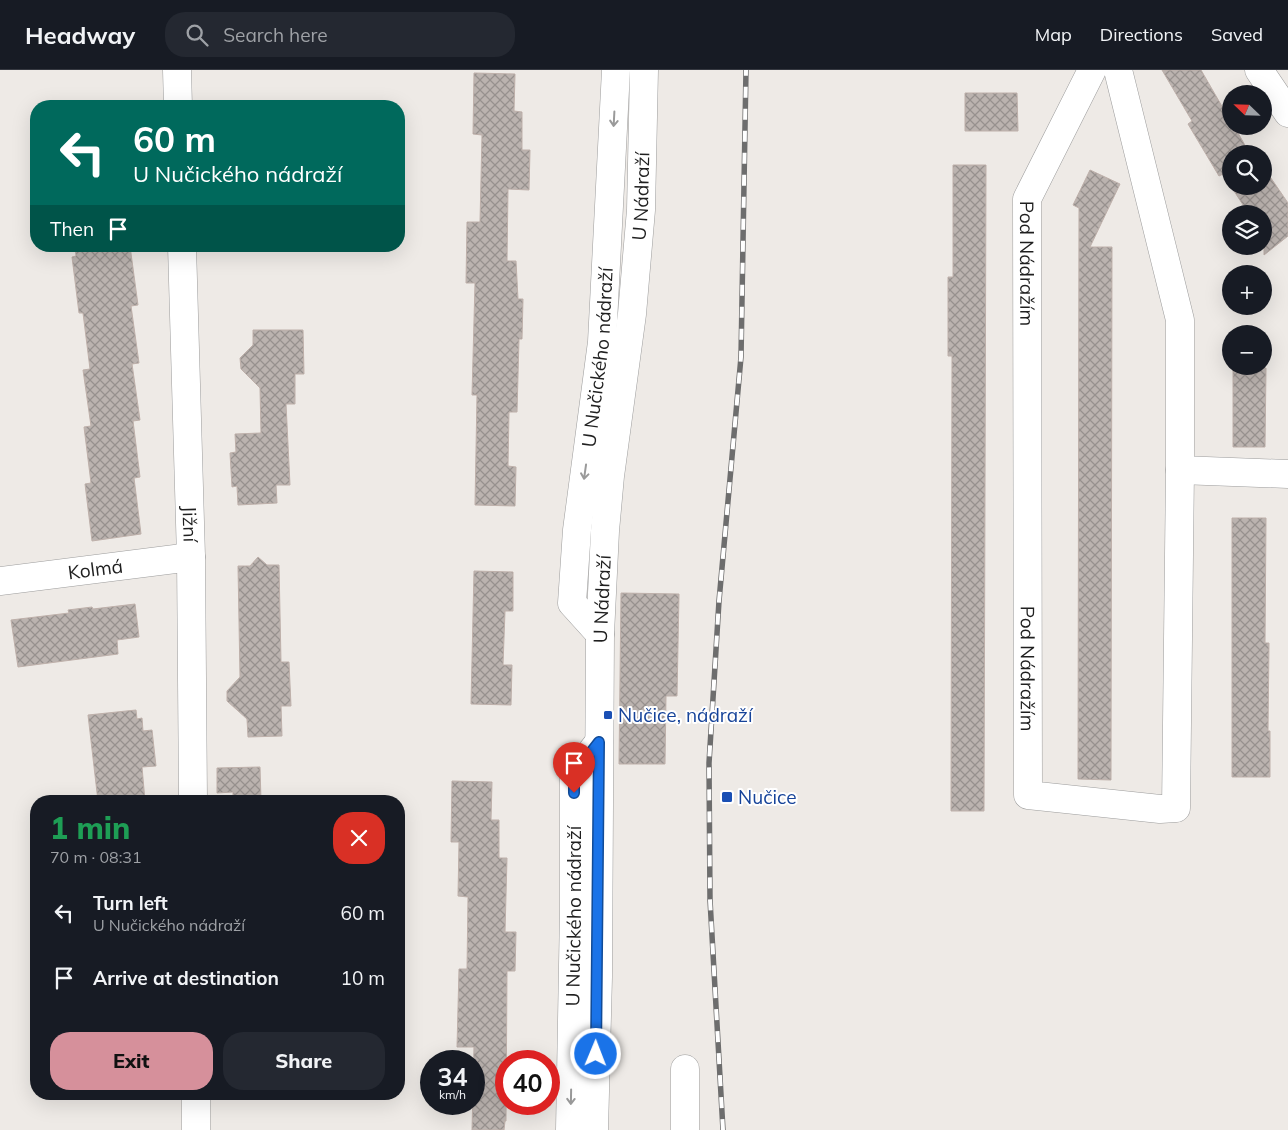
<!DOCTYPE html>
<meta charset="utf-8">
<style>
body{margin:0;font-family:Mulish,sans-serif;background:#242831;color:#f1f3f6;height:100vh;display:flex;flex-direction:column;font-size:19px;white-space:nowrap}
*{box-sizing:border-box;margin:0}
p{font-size:16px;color:#9ea1a6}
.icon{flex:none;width:28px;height:28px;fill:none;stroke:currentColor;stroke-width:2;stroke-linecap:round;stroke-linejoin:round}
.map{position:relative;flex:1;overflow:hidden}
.drawer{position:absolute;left:30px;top:725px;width:375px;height:305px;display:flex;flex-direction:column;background:#171b24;border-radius:20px;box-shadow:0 5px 20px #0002}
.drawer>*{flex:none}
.banner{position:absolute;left:30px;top:30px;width:375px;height:152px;border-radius:20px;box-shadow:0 5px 20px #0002;background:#00695c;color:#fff;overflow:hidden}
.needle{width:32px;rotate:293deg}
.controls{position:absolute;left:1222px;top:15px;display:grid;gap:10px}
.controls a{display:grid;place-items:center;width:50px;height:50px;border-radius:50%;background:#171b24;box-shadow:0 5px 20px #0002;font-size:25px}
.speed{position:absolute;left:420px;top:980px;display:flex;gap:10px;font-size:25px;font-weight:700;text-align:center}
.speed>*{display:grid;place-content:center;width:65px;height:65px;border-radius:50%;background:#171b24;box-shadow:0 5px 20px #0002;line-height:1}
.speed small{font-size:12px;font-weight:400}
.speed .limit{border:8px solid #d22;background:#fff;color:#111}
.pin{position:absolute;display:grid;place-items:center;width:42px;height:42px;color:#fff;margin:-51px -21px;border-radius:50% 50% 50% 0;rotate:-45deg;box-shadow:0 0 5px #0007}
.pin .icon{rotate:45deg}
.me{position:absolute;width:55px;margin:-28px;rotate:1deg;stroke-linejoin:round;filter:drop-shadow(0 0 4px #0008)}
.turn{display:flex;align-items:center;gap:18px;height:105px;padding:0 20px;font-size:22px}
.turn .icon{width:65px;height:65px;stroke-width:2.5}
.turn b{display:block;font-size:35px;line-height:42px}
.then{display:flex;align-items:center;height:48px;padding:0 20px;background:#0003;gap:10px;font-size:19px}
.round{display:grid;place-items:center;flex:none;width:52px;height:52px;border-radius:20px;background:#242831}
.summary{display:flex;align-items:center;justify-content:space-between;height:85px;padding:0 20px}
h1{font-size:30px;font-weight:800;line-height:38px;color:#1e9e55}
.action{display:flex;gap:10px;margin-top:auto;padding:10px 20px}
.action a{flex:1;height:58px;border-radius:20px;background:#d6909b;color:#111;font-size:20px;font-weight:800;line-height:58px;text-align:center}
.action a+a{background:#242831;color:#f1f3f6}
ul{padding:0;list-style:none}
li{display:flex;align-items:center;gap:15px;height:65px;padding:0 20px}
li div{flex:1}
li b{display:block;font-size:19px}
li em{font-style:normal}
header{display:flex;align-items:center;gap:30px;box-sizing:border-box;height:70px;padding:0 25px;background:#171b24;border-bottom:1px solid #363941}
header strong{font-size:24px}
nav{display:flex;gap:28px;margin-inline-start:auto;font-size:18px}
.search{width:350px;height:45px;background:#242831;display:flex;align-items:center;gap:12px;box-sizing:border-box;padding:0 18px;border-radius:20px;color:#9ea1a6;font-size:19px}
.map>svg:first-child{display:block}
</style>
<header>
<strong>Headway</strong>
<div class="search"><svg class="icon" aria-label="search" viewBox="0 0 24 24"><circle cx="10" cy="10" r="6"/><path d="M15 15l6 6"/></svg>Search here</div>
<nav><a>Map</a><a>Directions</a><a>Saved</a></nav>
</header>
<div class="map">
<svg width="1288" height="1060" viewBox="0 0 1288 1060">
<defs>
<pattern id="building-cross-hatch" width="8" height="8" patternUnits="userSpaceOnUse" patternTransform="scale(1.25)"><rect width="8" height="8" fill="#bbb3af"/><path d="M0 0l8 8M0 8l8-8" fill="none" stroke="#97918e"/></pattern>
</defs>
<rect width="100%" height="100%" fill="#eeeae6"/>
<g fill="url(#building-cross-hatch)" stroke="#beb0aa">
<path d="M1162,0H1201L1231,52V56H1234L1250,84H1231V116H1264V98L1288,133V166L1264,185V144H1249L1223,104L1219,106L1188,54L1192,51Z"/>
<path d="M474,3L515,4L514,41L522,42V80H530L529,120L508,119L507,191H516L518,229H523L522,269H519L517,342H509L508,396L516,397L515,436L475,435L477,325H472L475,213H466L467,152H480L482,65L473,64Z"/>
<path d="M965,23H1017L1018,61H965Z"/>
<path d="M953,95H986L984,741H951L952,286H948V207H953Z"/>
<path d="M1090,100L1120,114L1090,177H1112L1111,710L1078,709L1079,138L1073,135Z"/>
<path d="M75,176H130L138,235L131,236L139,293L132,294L140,350L133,351L140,407L134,408L141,464L92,471L85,414L91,413L84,357L91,356L83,300L90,299L83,243H79L72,187L76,186Z"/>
<path d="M253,260H303L304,304H295V334H286L290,415H276L277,433L238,435L237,416L232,417L230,383L236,382L235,364L261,363L260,318L241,299L240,288L253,275Z"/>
<path d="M1233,298H1266L1265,377H1233Z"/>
<path d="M1232,448H1266L1265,573H1269L1268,661H1270V707H1232Z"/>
<path d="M258,487L267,495H279L281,592H289L291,636H281L282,666L248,667L247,649L227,631V621L240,607L238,496H250Z"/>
<path d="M474,501L513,502V541H505L503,595H512L511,635L471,634Z"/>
<path d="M621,523L679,524L677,626H666L665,694H619Z"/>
<path d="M135,534L139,567L117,570L118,584L18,597L11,550L69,543L68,540L92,537L93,539Z"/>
<path d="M136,640L137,649L142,648L143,661L152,660L156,696L142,697L145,731H98L88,645Z"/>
<path d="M260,697L261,731H233V722L217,723V698Z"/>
<path d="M452,711L492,712L491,750H499V788H507L505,862H516L515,901H507L506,1051H505L504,1060H472L474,977H457L459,899H467L468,827L458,826L459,772H451Z"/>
</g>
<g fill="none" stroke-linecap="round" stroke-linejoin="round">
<defs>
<g id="minor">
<path d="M177,0L178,36"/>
<path id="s1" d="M1092,0L1027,129L1028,725L1160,739L1176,738L1180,400V250L1118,0"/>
<path d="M1259,0L1288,43"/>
<path id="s2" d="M182,176L191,487L193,731"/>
<path d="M1180,400L1288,404"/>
<path id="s3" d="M0,511L191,487"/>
<path id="s4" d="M600,564L572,533L577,460L602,272L616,0"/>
<path d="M685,999V1060"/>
<path d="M196,1024V1060"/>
<path id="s5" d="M570,1060L574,840V704L599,672"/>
<path id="s6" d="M594,1060L598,907L600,564L605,461L610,406L632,244L641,140L644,0"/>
</g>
</defs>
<use href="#minor" stroke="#9c9c9c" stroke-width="29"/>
<use href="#minor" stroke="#fff" stroke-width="28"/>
<defs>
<path id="rail" d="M723,1060L710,830L709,693L719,531L741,287L746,0"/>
</defs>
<use href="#rail" stroke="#6d6d6d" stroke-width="5.5"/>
<use href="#rail" stroke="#fff" stroke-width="4" stroke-dasharray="11" stroke-linecap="butt"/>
</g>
<defs><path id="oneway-shaft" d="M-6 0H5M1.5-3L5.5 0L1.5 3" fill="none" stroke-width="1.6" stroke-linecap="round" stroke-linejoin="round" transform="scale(1.25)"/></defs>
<g stroke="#9a9a9a">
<use href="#oneway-shaft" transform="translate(614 49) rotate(93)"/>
<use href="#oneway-shaft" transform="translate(585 402) rotate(98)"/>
<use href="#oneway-shaft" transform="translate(571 1027) rotate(91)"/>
</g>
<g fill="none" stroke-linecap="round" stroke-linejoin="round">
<defs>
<path id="route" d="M574,723V704L599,672L596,984"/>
</defs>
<use href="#route" stroke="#114b97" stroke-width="12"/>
<use href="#route" stroke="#1a73e8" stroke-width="9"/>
</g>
<g fill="#1a4fb4" stroke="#fff" stroke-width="2">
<rect x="603" y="640" width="10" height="10" rx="2.5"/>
<rect x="721" y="721" width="12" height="12" rx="2.5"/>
</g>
<g text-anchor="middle" stroke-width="4" stroke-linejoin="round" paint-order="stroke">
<g font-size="19" fill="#1f1f1f" stroke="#fff">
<text dy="7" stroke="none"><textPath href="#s6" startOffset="936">U Nádraží</textPath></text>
<text dy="7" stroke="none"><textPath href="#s1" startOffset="209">Pod Nádražím</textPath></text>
<text dy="7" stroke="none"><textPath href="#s4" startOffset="289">U Nučického nádraží</textPath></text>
<text dy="7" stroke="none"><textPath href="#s2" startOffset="278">Jižní</textPath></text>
<text dy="7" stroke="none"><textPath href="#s3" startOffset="96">Kolmá</textPath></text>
<text dy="7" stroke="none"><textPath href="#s6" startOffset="531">U Nádraží</textPath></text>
<text dy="7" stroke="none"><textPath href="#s1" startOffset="614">Pod Nádražím</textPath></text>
<text dy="7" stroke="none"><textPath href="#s5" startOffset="214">U Nučického nádraží</textPath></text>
</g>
<g font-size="19" fill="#164399" stroke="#fff" text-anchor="start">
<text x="618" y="652">Nučice, nádraží</text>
<text x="738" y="734">Nučice</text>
</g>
</g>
</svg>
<div class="controls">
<a><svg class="needle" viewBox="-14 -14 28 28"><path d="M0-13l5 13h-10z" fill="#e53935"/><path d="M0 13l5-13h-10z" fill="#9ea1a6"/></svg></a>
<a><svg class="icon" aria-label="search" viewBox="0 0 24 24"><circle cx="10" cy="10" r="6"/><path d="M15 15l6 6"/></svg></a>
<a><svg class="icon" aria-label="layers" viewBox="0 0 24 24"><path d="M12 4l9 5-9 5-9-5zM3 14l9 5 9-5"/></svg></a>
<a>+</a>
<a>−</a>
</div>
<div class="speed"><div>34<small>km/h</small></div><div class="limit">40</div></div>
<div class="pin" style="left:574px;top:723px;background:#d93025"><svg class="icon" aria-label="arrive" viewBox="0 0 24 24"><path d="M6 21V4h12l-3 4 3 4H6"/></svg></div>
<svg class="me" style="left:596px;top:984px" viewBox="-20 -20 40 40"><circle r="17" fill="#1a73e8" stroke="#fff" stroke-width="3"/><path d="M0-11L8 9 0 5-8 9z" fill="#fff"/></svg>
<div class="banner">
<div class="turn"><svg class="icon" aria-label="left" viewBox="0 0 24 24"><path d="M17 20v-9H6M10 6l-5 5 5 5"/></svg><div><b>60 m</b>U Nučického nádraží</div></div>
<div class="then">Then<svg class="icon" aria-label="arrive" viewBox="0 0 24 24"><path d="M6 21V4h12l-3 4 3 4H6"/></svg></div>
</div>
<section class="drawer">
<div class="summary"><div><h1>1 min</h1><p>70 m · 08:31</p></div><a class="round" style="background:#d93025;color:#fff"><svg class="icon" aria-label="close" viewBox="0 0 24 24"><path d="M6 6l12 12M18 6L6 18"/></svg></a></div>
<ul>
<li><svg class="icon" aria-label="left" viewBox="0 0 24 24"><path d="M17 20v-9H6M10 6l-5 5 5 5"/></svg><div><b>Turn left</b><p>U Nučického nádraží</p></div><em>60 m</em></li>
<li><svg class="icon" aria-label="arrive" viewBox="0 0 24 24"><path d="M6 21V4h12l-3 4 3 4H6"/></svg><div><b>Arrive at destination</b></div><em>10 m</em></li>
</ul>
<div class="action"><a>Exit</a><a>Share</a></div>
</section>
</div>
